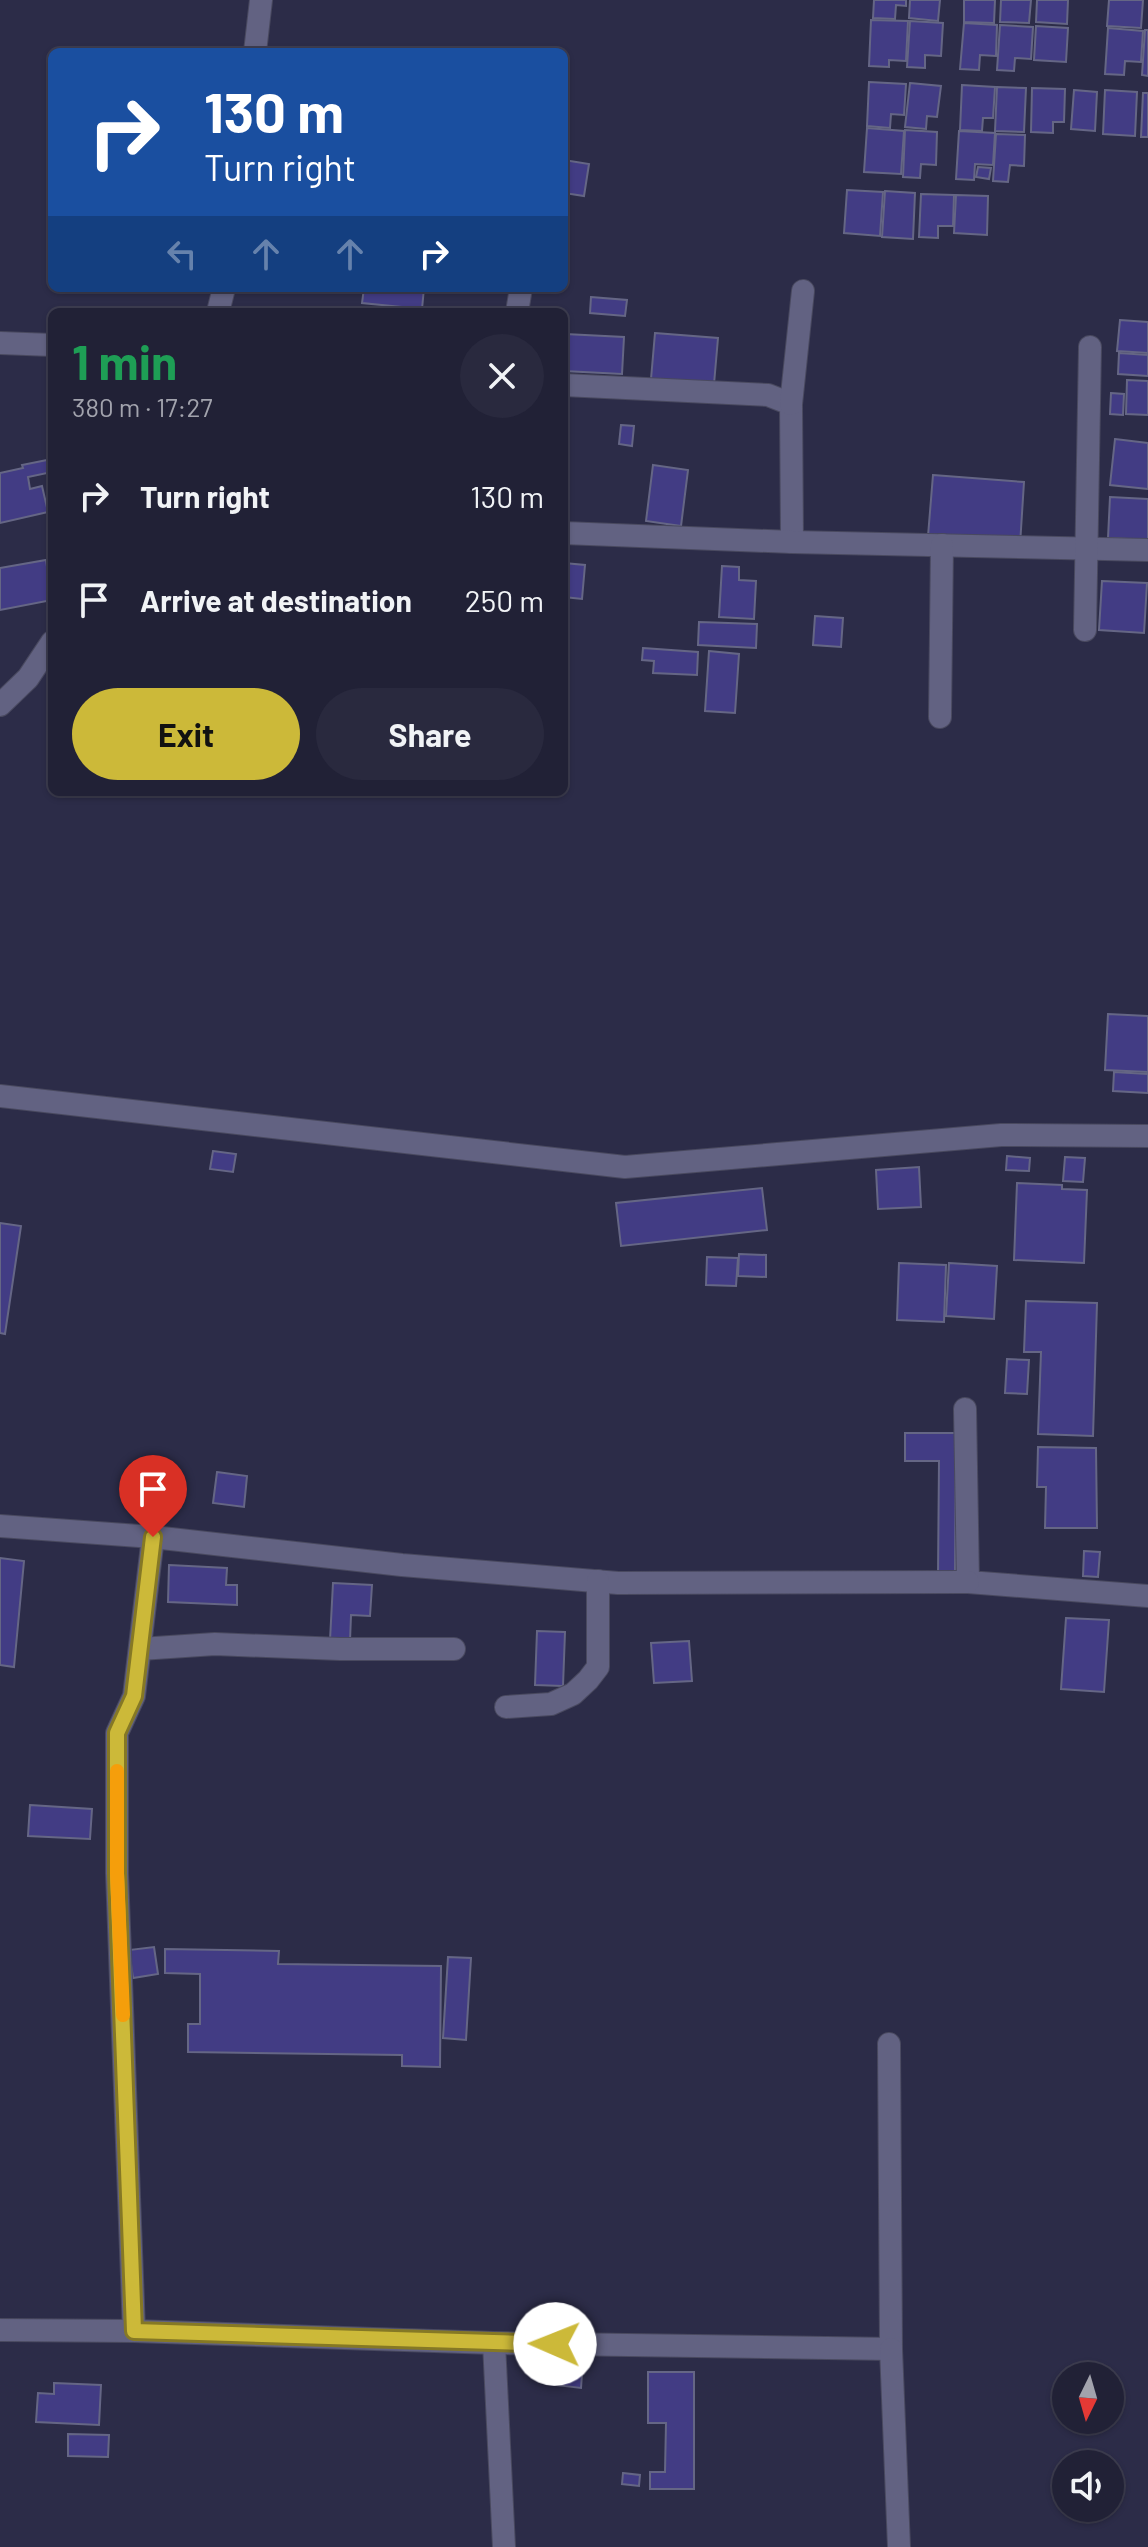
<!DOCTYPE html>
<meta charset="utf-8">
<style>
body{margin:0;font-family:Barlow,sans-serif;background:#29293e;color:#f1f3f6;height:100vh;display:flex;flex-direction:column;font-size:30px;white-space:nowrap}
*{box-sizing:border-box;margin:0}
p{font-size:26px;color:#a2a3ad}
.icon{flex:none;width:44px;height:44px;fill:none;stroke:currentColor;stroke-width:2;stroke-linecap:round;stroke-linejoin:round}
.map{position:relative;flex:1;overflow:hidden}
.panel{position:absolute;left:48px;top:308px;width:520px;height:488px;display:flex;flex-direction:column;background:#212136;border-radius:12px;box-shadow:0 2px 6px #0004,0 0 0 2px #3e3e51}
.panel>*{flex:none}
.top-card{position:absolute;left:48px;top:48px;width:520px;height:244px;border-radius:12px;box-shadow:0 2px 6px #0004,0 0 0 2px #3e3e51;background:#1a4fa0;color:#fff;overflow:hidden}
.needle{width:52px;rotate:185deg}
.fabs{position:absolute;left:1052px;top:2362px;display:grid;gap:16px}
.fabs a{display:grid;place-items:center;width:72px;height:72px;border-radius:50%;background:#212136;box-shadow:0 2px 6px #0004,0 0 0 2px #3e3e51;font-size:40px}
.pin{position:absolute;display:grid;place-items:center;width:68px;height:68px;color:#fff;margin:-82px -34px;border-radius:50% 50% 50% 0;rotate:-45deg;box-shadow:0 0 8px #0007}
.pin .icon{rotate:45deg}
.me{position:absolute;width:88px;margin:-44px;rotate:271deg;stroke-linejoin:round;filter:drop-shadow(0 0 6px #0008)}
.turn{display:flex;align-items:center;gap:28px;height:168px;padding:0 24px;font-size:36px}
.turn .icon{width:104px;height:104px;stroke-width:2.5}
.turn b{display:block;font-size:56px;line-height:68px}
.lanes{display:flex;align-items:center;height:76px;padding:0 24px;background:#0003;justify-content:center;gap:40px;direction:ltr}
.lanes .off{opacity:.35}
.round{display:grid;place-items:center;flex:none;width:84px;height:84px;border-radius:42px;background:#29293e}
.summary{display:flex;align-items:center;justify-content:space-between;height:136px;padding:0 24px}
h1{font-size:48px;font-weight:700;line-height:60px;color:#1e9e55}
.action{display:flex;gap:16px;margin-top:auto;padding:16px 24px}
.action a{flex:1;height:92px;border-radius:48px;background:#ccb939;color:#111;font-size:32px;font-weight:700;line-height:92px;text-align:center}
.action a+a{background:#29293e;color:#f1f3f6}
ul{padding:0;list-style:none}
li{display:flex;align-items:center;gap:24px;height:104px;padding:0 24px}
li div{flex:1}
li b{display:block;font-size:30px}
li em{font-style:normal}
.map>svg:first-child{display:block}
</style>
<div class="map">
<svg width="1148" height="2547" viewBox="0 0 1148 2547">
<rect width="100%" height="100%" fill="#2c2c48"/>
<g fill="#423c84" stroke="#656685" stroke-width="2">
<path d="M874,0H906V6L896,5L895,19L873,18Z"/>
<path d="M910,0H940L938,21L909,18Z"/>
<path d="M964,0H995L994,23L964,22Z"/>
<path d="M1001,0H1031L1029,23L1000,22Z"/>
<path d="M1037,0H1068L1067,24L1036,22Z"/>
<path d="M1109,0H1143L1141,28L1107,26Z"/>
<path d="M871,20L908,21L906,61L889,60V67L869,66Z"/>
<path d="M910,21L943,23L941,56L925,55V68L907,67Z"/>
<path d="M964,23L997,25L996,56L980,55L979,70L960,69Z"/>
<path d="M1000,25L1033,27L1031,59L1015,58L1014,71L997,70Z"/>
<path d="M1036,26L1068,28L1066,62L1034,60Z"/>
<path d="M1108,28L1143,31L1141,62L1125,61L1124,75L1105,74Z"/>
<path d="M1145,30H1148V76L1142,75Z"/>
<path d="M869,82L906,84L904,115L891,114L890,128L867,126Z"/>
<path d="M910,83L941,86L937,117L927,116L926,129L905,127Z"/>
<path d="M962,85L995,87L993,118H983L982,131L960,130Z"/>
<path d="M997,87L1026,88L1024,132L995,131Z"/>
<path d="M1032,88L1065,89L1064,122H1053V133L1031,132Z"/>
<path d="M1074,90L1097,92L1095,131L1071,129Z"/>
<path d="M1105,90L1137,92L1135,136L1103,134Z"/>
<path d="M1143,93H1148V137H1141Z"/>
<path d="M867,128L904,131L901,174L864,172Z"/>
<path d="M905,130L937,132L936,165L921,164L920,178L903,177Z"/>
<path d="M959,131L995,133L993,165L975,164L974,180L956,179Z"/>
<path d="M996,134L1025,135L1024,166L1010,165L1008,182L993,181Z"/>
<path d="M564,160L589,164L584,196L564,193Z"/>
<path d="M978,167L991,168L989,179L976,177Z"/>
<path d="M847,190L883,192L880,236L844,233Z"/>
<path d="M885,191L915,193L913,239L882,237Z"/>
<path d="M921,194L954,195L953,226H938V238L919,237Z"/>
<path d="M956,195L988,196L987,235L954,233Z"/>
<path d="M364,288H424L422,309L362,303Z"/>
<path d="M591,297L627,300L625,316L590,313Z"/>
<path d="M1120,320L1148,322V353L1117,351Z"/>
<path d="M655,333L718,338L714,384L651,379Z"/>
<path d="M565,334L624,337L622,374L564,371Z"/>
<path d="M1119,353L1148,355V376L1118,374Z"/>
<path d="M1127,380L1148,381V415L1126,414Z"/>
<path d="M1111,393L1124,394L1123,415L1110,414Z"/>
<path d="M621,425L634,426L632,446L619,444Z"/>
<path d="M1115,439L1148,443V489L1110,485Z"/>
<path d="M52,459V472L28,477L30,489L42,486L48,512L0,523V473L23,468L22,465Z"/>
<path d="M653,465L688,470L681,526L646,521Z"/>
<path d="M933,475L1024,482L1020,545L928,536Z"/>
<path d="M1110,497L1148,499V540L1108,538Z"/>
<path d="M46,560L52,600L0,610V568Z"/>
<path d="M564,563L585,565L582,599L564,597Z"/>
<path d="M722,566L739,567V580L756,581L754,619L719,617Z"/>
<path d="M1102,581L1147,583L1144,633L1099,630Z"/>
<path d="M815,616L843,618L841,647L813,645Z"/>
<path d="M699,622L757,624L756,648L698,645Z"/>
<path d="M643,648L698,652L697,675L653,673L654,661L642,660Z"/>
<path d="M709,651L739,654L735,713L705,711Z"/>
<path d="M1108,1014L1148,1016V1072L1105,1070Z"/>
<path d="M1114,1072L1148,1074V1093L1113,1091Z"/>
<path d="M213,1151L236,1154L233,1172L210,1169Z"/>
<path d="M1007,1156L1030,1158L1029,1171L1006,1170Z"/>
<path d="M1065,1157L1085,1158L1083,1182L1063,1181Z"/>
<path d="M919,1167L921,1207L878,1209L876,1170Z"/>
<path d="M1017,1183L1062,1185V1189L1087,1190L1084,1263L1014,1260Z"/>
<path d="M762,1188L767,1230L621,1246L616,1203Z"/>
<path d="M0,1223L21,1226L5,1334L0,1333Z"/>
<path d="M739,1254L766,1255V1277L738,1276Z"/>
<path d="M707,1257L738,1258L736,1286L706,1285Z"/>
<path d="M899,1263L946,1265L944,1322L897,1320Z"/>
<path d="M949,1263L997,1266L994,1319L946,1316Z"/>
<path d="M1026,1301L1097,1303L1093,1436L1038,1434L1041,1352H1024Z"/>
<path d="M1007,1359L1029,1360L1027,1394L1005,1393Z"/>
<path d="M905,1433H956L955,1576H938L939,1461H905Z"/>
<path d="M1038,1447L1096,1448L1097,1528H1045L1046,1487H1037Z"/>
<path d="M217,1472L247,1476L244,1507L213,1503Z"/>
<path d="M1084,1551L1100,1552L1098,1577L1083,1576Z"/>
<path d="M0,1558L24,1561L14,1667L0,1665Z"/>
<path d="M169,1565L227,1568L226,1585H237V1605L168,1602Z"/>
<path d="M333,1583L372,1585L370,1616L351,1615L350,1641L330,1640Z"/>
<path d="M1066,1618L1109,1620L1104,1692L1061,1689Z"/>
<path d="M537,1631L565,1632L563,1686L535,1685Z"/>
<path d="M689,1641L692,1681L654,1683L651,1643Z"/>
<path d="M30,1805L92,1809L90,1839L28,1836Z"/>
<path d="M154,1947L158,1974L133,1978L129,1950Z"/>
<path d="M165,1949L279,1951L278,1964L441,1966L440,2067L402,2066V2055L188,2052V2024H200V1974L165,1973Z"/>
<path d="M448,1957L471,1958L466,2040L443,2038Z"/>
<path d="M549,2370L582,2374L581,2388L547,2384Z"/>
<path d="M648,2372H694V2489H650V2472H665L666,2423H648Z"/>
<path d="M54,2383L101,2385L99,2425L36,2422L38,2393L54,2394Z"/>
<path d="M68,2434L109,2435L108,2457L68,2456Z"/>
<path d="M623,2473L640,2475L639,2486L622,2484Z"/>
</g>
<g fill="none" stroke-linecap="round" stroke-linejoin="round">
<defs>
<g id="minor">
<path d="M255,52L261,0"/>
<path d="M218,312L224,288"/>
<path d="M517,312L521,288"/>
<path d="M0,343L52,345"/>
<path d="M564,385L768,395L791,404L792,542"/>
<path d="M791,404L803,291"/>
<path d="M564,533L792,542L1148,550"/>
<path d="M1085,630L1090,347"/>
<path d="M0,705L28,678L52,642"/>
<path d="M940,717L942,545"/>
<path d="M0,1096L625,1167L1001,1135L1148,1136"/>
<path d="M965,1409L968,1582L1148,1596"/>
<path d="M0,1526L153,1537L402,1565L618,1583L968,1582"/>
<path d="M140,1649L215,1644L340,1649H454"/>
<path d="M506,1707L551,1704L573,1694L588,1680L598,1667V1581"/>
<path d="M0,2330L134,2331L494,2343L891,2349L889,2044"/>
<path d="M134,2331L117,1873V1733L134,1696L153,1537"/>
<path d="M494,2343L504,2547"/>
<path d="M891,2349L899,2547"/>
</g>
</defs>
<use href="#minor" stroke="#49495f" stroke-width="24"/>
<use href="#minor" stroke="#626282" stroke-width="22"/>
</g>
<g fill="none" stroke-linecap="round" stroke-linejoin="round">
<defs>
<path id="route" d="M153,1537L134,1696L117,1733V1873L134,2331L555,2344"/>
</defs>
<use href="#route" stroke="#857825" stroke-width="20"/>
<use href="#route" stroke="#ccb939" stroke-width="14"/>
<path stroke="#f59e0b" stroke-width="14" d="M117,1771V1873L123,2015"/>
</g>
</svg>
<div class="fabs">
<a><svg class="needle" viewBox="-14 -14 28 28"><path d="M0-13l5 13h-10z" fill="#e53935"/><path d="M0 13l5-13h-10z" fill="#a2a3ad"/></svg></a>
<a><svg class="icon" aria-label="sound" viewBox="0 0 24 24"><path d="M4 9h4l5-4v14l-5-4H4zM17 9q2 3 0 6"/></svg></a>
</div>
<div class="pin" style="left:153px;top:1537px;background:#d93025"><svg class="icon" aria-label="arrive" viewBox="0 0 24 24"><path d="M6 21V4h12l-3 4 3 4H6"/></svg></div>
<svg class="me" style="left:555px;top:2344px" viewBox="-20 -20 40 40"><circle r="19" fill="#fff"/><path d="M0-13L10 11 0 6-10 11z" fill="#ccb939"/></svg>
<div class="top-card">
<div class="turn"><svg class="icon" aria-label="right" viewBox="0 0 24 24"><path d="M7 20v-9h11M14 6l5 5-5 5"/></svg><div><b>130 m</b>Turn right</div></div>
<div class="lanes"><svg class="icon off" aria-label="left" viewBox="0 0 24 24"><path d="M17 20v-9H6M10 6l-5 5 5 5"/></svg><svg class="icon off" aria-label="ahead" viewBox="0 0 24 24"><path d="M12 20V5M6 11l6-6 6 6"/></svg><svg class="icon off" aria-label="ahead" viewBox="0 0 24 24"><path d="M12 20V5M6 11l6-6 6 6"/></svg><svg class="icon" aria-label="right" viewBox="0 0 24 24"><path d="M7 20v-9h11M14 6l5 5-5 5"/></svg></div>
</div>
<section class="panel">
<div class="summary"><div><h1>1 min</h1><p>380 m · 17:27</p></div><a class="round"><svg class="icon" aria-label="close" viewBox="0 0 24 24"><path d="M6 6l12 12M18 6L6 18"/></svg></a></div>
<ul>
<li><svg class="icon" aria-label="right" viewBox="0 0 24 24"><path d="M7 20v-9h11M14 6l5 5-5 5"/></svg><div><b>Turn right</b></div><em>130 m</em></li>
<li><svg class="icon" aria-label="arrive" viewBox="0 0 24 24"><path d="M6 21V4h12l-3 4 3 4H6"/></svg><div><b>Arrive at destination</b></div><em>250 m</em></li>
</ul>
<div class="action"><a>Exit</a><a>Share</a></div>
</section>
</div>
